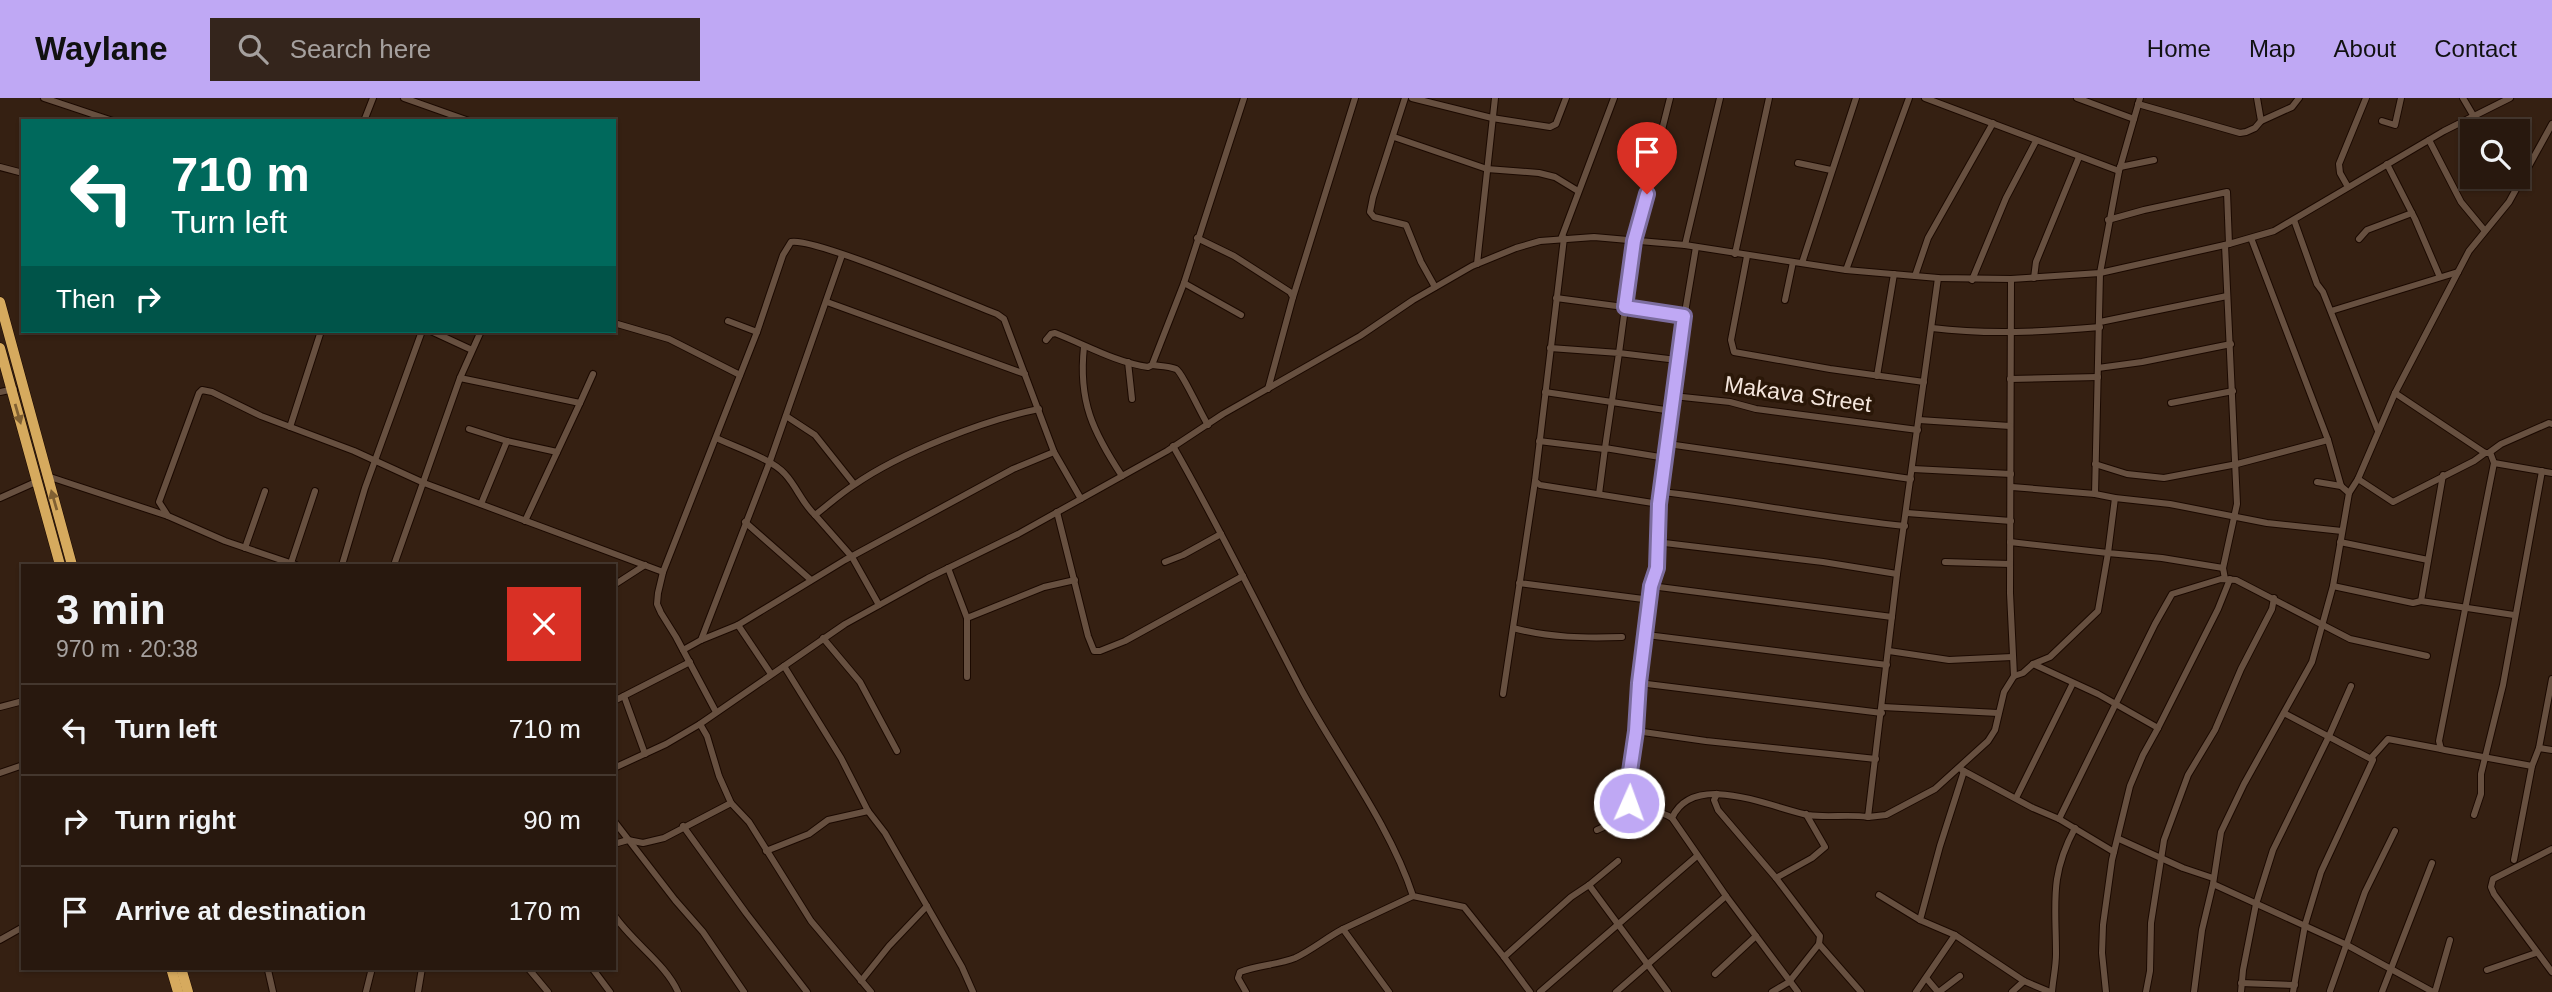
<!DOCTYPE html>
<meta charset="utf-8">
<style>
body{margin:0;font-family:Helvetica,sans-serif;background:#34251c;color:#f1f3f6;height:100vh;display:flex;flex-direction:column;font-size:26px;white-space:nowrap}
*{box-sizing:border-box;margin:0}
p{font-size:23px;color:#a5a09e}
.icon{flex:none;width:38px;height:38px;fill:none;stroke:currentColor;stroke-width:2;stroke-linecap:round;stroke-linejoin:round}
.map{position:relative;flex:1;overflow:hidden}
.details{position:absolute;left:21px;top:466px;width:595px;height:406px;display:flex;flex-direction:column;background:#28180e;border-radius:0px;box-shadow:0 2px 5px #0004,0 0 0 2px #44372e}
.details>*{flex:none}
.banner{position:absolute;left:21px;top:21px;width:595px;height:214px;border-radius:0px;box-shadow:0 2px 5px #0004,0 0 0 2px #44372e;background:#00695c;color:#fff;overflow:hidden}
.fabs{position:absolute;left:2460px;top:21px;display:grid;gap:14px}
.fabs a{display:grid;place-items:center;width:70px;height:70px;border-radius:0px;background:#28180e;box-shadow:0 2px 5px #0004,0 0 0 2px #44372e;font-size:35px}
.pin{position:absolute;display:grid;place-items:center;width:60px;height:60px;color:#fff;margin:-72px -30px;border-radius:50% 50% 50% 0;rotate:-45deg;box-shadow:0 0 7px #0007}
.pin .icon{rotate:45deg}
.me{position:absolute;width:77px;margin:-38px;rotate:2deg;stroke-linejoin:round;filter:drop-shadow(0 0 5px #0008)}
.turn{display:flex;align-items:center;gap:24px;height:147px;padding:0 35px;font-size:32px}
.turn .icon{width:91px;height:91px;stroke-width:2.5}
.turn b{display:block;font-size:49px;line-height:60px}
.then{display:flex;align-items:center;height:66px;padding:0 35px;background:#0003;gap:14px;font-size:26px}
.round{display:grid;place-items:center;flex:none;width:74px;height:74px;border-radius:0px;background:#34251c}
.head{display:flex;align-items:center;justify-content:space-between;height:119px;padding:0 35px}
h1{font-size:42px;font-weight:600;line-height:52px}
ul{padding:0;list-style:none}
li{display:flex;align-items:center;gap:21px;height:91px;padding:0 35px;border-top:2px solid #44372e}
li div{flex:1}
li b{display:block;font-size:26px}
li em{font-style:normal}
header{display:flex;align-items:center;gap:42px;box-sizing:border-box;height:98px;padding:0 35px;background:#bfa8f4;color:#111}
header strong{font-size:33px}
nav{display:flex;gap:38px;margin-inline-start:auto;font-size:24px}
.search{width:490px;height:63px;background:#34251c;display:flex;align-items:center;gap:18px;box-sizing:border-box;padding:0 24px;border-radius:0px;color:#a5a09e;font-size:26px}
.map>svg:first-child{display:block}
</style>
<header>
<strong>Waylane</strong>
<div class="search"><svg class="icon" aria-label="search" viewBox="0 0 24 24"><circle cx="10" cy="10" r="6"/><path d="M15 15l6 6"/></svg>Search here</div>
<nav><a>Home</a><a>Map</a><a>About</a><a>Contact</a></nav>
</header>
<div class="map">
<svg width="2552" height="894" viewBox="0 0 2552 894">
<rect width="100%" height="100%" fill="#352012"/>
<g fill="none" stroke-linecap="round" stroke-linejoin="round">
<defs>
<g id="minor">
<path d="M44,0L113,23"/>
<path d="M404,0L469,23"/>
<path d="M1405,0L1373,99L1370,114L1374,119L1406,127L1421,164L1435,189"/>
<path d="M1412,0L1492,20L1550,29L1556,26L1566,0"/>
<path d="M1670,0L1634,143L1619,255L1677,262"/>
<path d="M1925,0L2119,73"/>
<path d="M2077,0L2134,21"/>
<path d="M2257,0L2261,23"/>
<path d="M2463,0L2473,17"/>
<path d="M2138,6L2240,35L2246,34L2255,30L2261,23L2292,9L2299,0"/>
<path d="M364,23L373,0"/>
<path d="M2382,23L2395,27L2401,0"/>
<path d="M1394,39L1487,71L1539,75L1555,79L1578,93"/>
<path d="M2429,42L2461,104L2485,133"/>
<path d="M1798,65L1831,72"/>
<path d="M2387,66L2415,121L2439,177"/>
<path d="M0,69L23,75"/>
<path d="M2120,69L2154,62"/>
<path d="M2348,89L2340,75L2339,66L2366,0"/>
<path d="M2108,122L2144,112L2227,94L2229,146"/>
<path d="M2294,122L2317,186L2323,194L2378,333"/>
<path d="M1197,140L1234,158L1290,194L1293,199L1268,291"/>
<path d="M1564,140L1535,383L1540,387L1659,406"/>
<path d="M2251,140L2328,342L2341,388L2349,395"/>
<path d="M1561,141L1614,0"/>
<path d="M2359,141L2367,132L2412,115"/>
<path d="M1685,147L1720,0"/>
<path d="M2225,147L2237,406L2223,470L2225,481"/>
<path d="M1735,156L1769,0"/>
<path d="M1747,158L1731,242L1734,254L1830,271L1924,284"/>
<path d="M1802,165L1856,0"/>
<path d="M1477,166L1495,0"/>
<path d="M1846,172L1909,0"/>
<path d="M1915,178L1928,140L1993,25"/>
<path d="M2034,180L2036,164L2079,59"/>
<path d="M2011,181L2010,495L2014,578"/>
<path d="M1972,182L2006,100L2036,43"/>
<path d="M1184,185L1241,217"/>
<path d="M1293,199L1355,0"/>
<path d="M1556,200L1684,217"/>
<path d="M1785,202L1793,164"/>
<path d="M827,204L1025,276"/>
<path d="M2331,213L2458,174"/>
<path d="M728,223L757,234"/>
<path d="M2100,224L2227,198"/>
<path d="M614,225L669,241L740,277"/>
<path d="M1932,230C1988,237 2043,234 2100,229"/>
<path d="M431,233L472,252"/>
<path d="M1046,242L1051,236L1055,235C1086,247 1115,264 1148,269L1152,267L1184,185L1244,0"/>
<path d="M1084,249C1078,303 1093,334 1122,378"/>
<path d="M1550,250L1619,255L1605,350"/>
<path d="M1128,264L1132,301"/>
<path d="M1152,267C1159,268 1169,268 1176,271C1182,274 1201,316 1208,327"/>
<path d="M2098,270L2142,264L2231,246"/>
<path d="M1877,278L1894,176"/>
<path d="M460,280L580,305L525,423"/>
<path d="M2010,281L2098,279"/>
<path d="M0,294L14,291"/>
<path d="M1545,294L1672,313"/>
<path d="M2395,295L2485,355H2488"/>
<path d="M1673,298L1730,304L1756,311L1918,332"/>
<path d="M580,305L593,276"/>
<path d="M2171,305L2233,293"/>
<path d="M786,318L815,337L854,386"/>
<path d="M1919,322L2010,328"/>
<path d="M290,329L321,233"/>
<path d="M469,331L507,343"/>
<path d="M716,340C735,349 772,361 785,376C797,389 802,405 815,417"/>
<path d="M1539,343L1604,351"/>
<path d="M1668,346L1911,381"/>
<path d="M1173,348C1219,428 1259,511 1302,593C1338,659 1390,727 1413,798L1464,809L1504,859"/>
<path d="M2494,365L2552,375"/>
<path d="M2095,366L2127,376L2164,380L2237,366L2328,342"/>
<path d="M1913,371L2011,376"/>
<path d="M47,378L168,418"/>
<path d="M2358,381L2393,404L2474,363L2485,355"/>
<path d="M2317,384L2341,388"/>
<path d="M2012,389L2095,396L2115,400L2170,406L2267,425L2342,433"/>
<path d="M1662,394C1743,403 1823,420 1905,428"/>
<path d="M1599,396L1605,350L1666,360"/>
<path d="M2095,396L2100,175L2119,73L2140,0"/>
<path d="M0,400L38,383"/>
<path d="M2115,400L2108,455L2162,460L2223,470"/>
<path d="M481,406L507,343L557,354"/>
<path d="M1057,414L1088,538L1094,553H1100L1125,543L1243,478"/>
<path d="M1907,415L2011,423"/>
<path d="M745,424L811,482"/>
<path d="M1656,444L1823,464L1897,476"/>
<path d="M2340,444L2428,462"/>
<path d="M245,450L265,393"/>
<path d="M1165,464L1183,457L1221,436"/>
<path d="M1945,464L2010,466"/>
<path d="M291,465L315,393"/>
<path d="M296,467L225,443L168,418L159,404L199,295L202,292L212,294L261,318L354,353L424,385L663,474"/>
<path d="M342,467L365,390L422,233"/>
<path d="M394,467L460,280L481,233"/>
<path d="M948,470L967,520V579"/>
<path d="M1519,485L1651,502"/>
<path d="M614,487L645,467"/>
<path d="M1651,488L1892,519"/>
<path d="M2333,488L2413,505L2421,503L2443,377"/>
<path d="M2421,503L2514,517"/>
<path d="M879,507L852,459L815,417C828,407 840,396 854,387C900,355 984,322 1039,311"/>
<path d="M967,520L1044,489L1075,482"/>
<path d="M738,527L771,576"/>
<path d="M1513,530C1550,540 1585,540 1622,539"/>
<path d="M1647,537L1887,567"/>
<path d="M823,540L860,584L897,653"/>
<path d="M701,542L738,527L845,462L1013,371L1054,354"/>
<path d="M683,552L701,542L770,363L842,157"/>
<path d="M1889,553L1949,562L2012,559"/>
<path d="M2033,566L2098,596L2158,630L2218,511L2230,481"/>
<path d="M784,568L841,660L868,713L885,735L962,869L973,894"/>
<path d="M1639,585L1882,615"/>
<path d="M1503,596L1535,383"/>
<path d="M624,598L645,656"/>
<path d="M614,603L690,564"/>
<path d="M0,609L23,603"/>
<path d="M1883,609L1998,615"/>
<path d="M716,614L676,539L661,515L657,506L658,495L663,474L757,234L783,157L791,144C814,139 965,204 997,216L1004,221L1054,354L1081,401"/>
<path d="M2284,615L2373,662L2321,774L2305,827L2293,894"/>
<path d="M700,626L707,638L719,678L731,705L749,724L811,823L871,894"/>
<path d="M1636,633L1706,643L1876,661"/>
<path d="M2539,650L2552,581"/>
<path d="M2371,660L2388,641L2441,651"/>
<path d="M2532,668L2445,652L2441,651L2439,643L2494,365L2490,354L2501,346L2549,325L2552,326"/>
<path d="M614,670L666,646L700,626L845,526L928,480L1018,436L1167,353L1223,316L1360,238L1413,202L1472,168L1516,150L1540,143L1594,139L1685,147L1846,172L1938,180L2011,181L2100,175L2229,146L2274,133L2444,33L2510,0"/>
<path d="M1962,672L2033,710L2059,721L2114,754"/>
<path d="M1964,673L1940,748L1920,822L1955,837L2024,883L2050,894"/>
<path d="M0,675L23,667"/>
<path d="M1717,696L1714,702L1718,712L1776,780L1812,760L1825,749L1806,716"/>
<path d="M2016,700L2073,585"/>
<path d="M1633,717L1629,705L1628,686L1651,488L1657,470L1659,406L1677,262L1696,149"/>
<path d="M2474,717L2481,696V676L2503,587L2542,373"/>
<path d="M1868,719L1886,717L1935,691L1988,643L1995,632L2004,594L2014,578L2023,575L2033,566L2050,559L2098,513L2108,455L2010,444"/>
<path d="M2059,721L2155,526L2172,496L2221,481L2236,482L2350,541L2427,558"/>
<path d="M614,723L675,802L703,834L744,894"/>
<path d="M683,728L746,815L807,894"/>
<path d="M1597,732C1621,722 1648,704 1672,720"/>
<path d="M2119,741L2183,770L2213,780"/>
<path d="M614,746L628,742L643,745L664,740L731,705"/>
<path d="M2552,751L2493,781L2491,789L2494,796L2552,874"/>
<path d="M766,753L809,736L828,722L868,713"/>
<path d="M2514,762L2532,668L2539,650L2552,652"/>
<path d="M2213,786L2347,847L2433,894"/>
<path d="M1589,787L1668,894"/>
<path d="M1879,797L1920,822"/>
<path d="M614,817C632,844 666,866 678,894"/>
<path d="M0,842L23,829"/>
<path d="M1819,846L1861,894"/>
<path d="M272,870L268,872L273,894"/>
<path d="M528,870L548,894"/>
<path d="M592,870L610,894"/>
<path d="M2487,872L2536,855"/>
<path d="M1715,876L1756,838"/>
<path d="M1927,881L1938,894"/>
<path d="M861,883L889,848L927,808"/>
<path d="M2241,885L2295,887"/>
<path d="M2330,893L2365,794L2395,733"/>
<path d="M366,894L372,870"/>
<path d="M418,894L422,870"/>
<path d="M1246,894L1238,880L1240,874C1258,867 1277,867 1295,860C1312,852 1326,840 1343,831"/>
<path d="M1389,894L1343,831L1413,798"/>
<path d="M1530,894L1504,859L1571,799L1589,787L1618,763"/>
<path d="M1540,894L1697,758"/>
<path d="M1616,894L1726,798"/>
<path d="M1772,894L1789,884L1819,846L1820,838L1776,780"/>
<path d="M1798,894L1726,798L1672,720C1694,672 1772,710 1808,717C1828,720 1848,716 1868,719L1897,476L1938,180"/>
<path d="M1916,894L1955,837"/>
<path d="M1939,894L1960,878"/>
<path d="M2012,894L2024,883"/>
<path d="M2052,894C2053,881 2056,869 2056,856C2056,806 2049,778 2075,730"/>
<path d="M2106,894L2102,855L2103,827L2112,762L2130,688L2143,657L2158,630"/>
<path d="M2146,894L2150,873L2151,825L2164,742L2188,677L2215,632L2241,571L2272,511L2274,500"/>
<path d="M2194,894L2202,832L2213,786L2221,734L2244,686L2312,564L2333,488L2349,395L2358,381L2395,295L2458,174L2469,153L2509,104L2552,26"/>
<path d="M2241,894L2243,872L2256,806L2273,752L2329,638L2351,588"/>
<path d="M2382,894L2432,765"/>
<path d="M2435,894L2450,842"/>
</g>
<g id="highway">
<path d="M0,204L72,467"/>
<path d="M0,250L60,467"/>
<path d="M171,870L178,894"/>
<path d="M181,870L188,894"/>
</g>
</defs>
<use href="#minor" stroke="#1b0900" stroke-width="8"/>
<use href="#highway" stroke="#1b0900" stroke-width="11"/>
<use href="#minor" stroke="#675040" stroke-width="6"/>
<use href="#highway" stroke="#d6aa5e" stroke-width="10"/>
</g>
<defs><path id="oneway-solid" d="M-6-.8H1V-3.2L6.5 0L1 3.2V.8H-6Z" transform="scale(1.75)"/></defs>
<g fill="#806033">
<use href="#oneway-solid" transform="translate(18 316) rotate(74)"/>
<use href="#oneway-solid" transform="translate(54 402) rotate(-106)"/>
</g>
<g fill="none" stroke-linecap="round" stroke-linejoin="round">
<defs>
<path id="route" d="M1629,705L1628,687L1636,633L1639,585L1651,488L1657,470L1659,406L1684,218L1625,209L1634,143L1647,96"/>
</defs>
<use href="#route" stroke="#7c6d9f" stroke-width="18"/>
<use href="#route" stroke="#bfa8f4" stroke-width="12"/>
</g>
<g text-anchor="middle" stroke-width="7" stroke-linejoin="round" paint-order="stroke">
<g font-size="23" fill="#f4e6dd" stroke="#2a1708">
<text transform="translate(1798 296) rotate(8)" y="8">Makava Street</text>
</g>
</g>
</svg>
<div class="fabs">
<a><svg class="icon" aria-label="search" viewBox="0 0 24 24"><circle cx="10" cy="10" r="6"/><path d="M15 15l6 6"/></svg></a>
</div>
<div class="pin" style="left:1647px;top:96px;background:#d93025"><svg class="icon" aria-label="arrive" viewBox="0 0 24 24"><path d="M6 21V4h12l-3 4 3 4H6"/></svg></div>
<svg class="me" style="left:1629px;top:705px" viewBox="-20 -20 40 40"><circle r="17" fill="#bfa8f4" stroke="#fff" stroke-width="3"/><path d="M0-11L8 9 0 5-8 9z" fill="#fff"/></svg>
<div class="banner">
<div class="turn"><svg class="icon" aria-label="left" viewBox="0 0 24 24"><path d="M17 20v-9H6M10 6l-5 5 5 5"/></svg><div><b>710 m</b>Turn left</div></div>
<div class="then">Then<svg class="icon" aria-label="right" viewBox="0 0 24 24"><path d="M7 20v-9h11M14 6l5 5-5 5"/></svg></div>
</div>
<section class="details">
<div class="head"><div><h1>3 min</h1><p>970 m · 20:38</p></div><a class="round" style="background:#d93025;color:#fff"><svg class="icon" aria-label="close" viewBox="0 0 24 24"><path d="M6 6l12 12M18 6L6 18"/></svg></a></div>
<ul>
<li><svg class="icon" aria-label="left" viewBox="0 0 24 24"><path d="M17 20v-9H6M10 6l-5 5 5 5"/></svg><div><b>Turn left</b></div><em>710 m</em></li>
<li><svg class="icon" aria-label="right" viewBox="0 0 24 24"><path d="M7 20v-9h11M14 6l5 5-5 5"/></svg><div><b>Turn right</b></div><em>90 m</em></li>
<li><svg class="icon" aria-label="arrive" viewBox="0 0 24 24"><path d="M6 21V4h12l-3 4 3 4H6"/></svg><div><b>Arrive at destination</b></div><em>170 m</em></li>
</ul>
</section>
</div>
